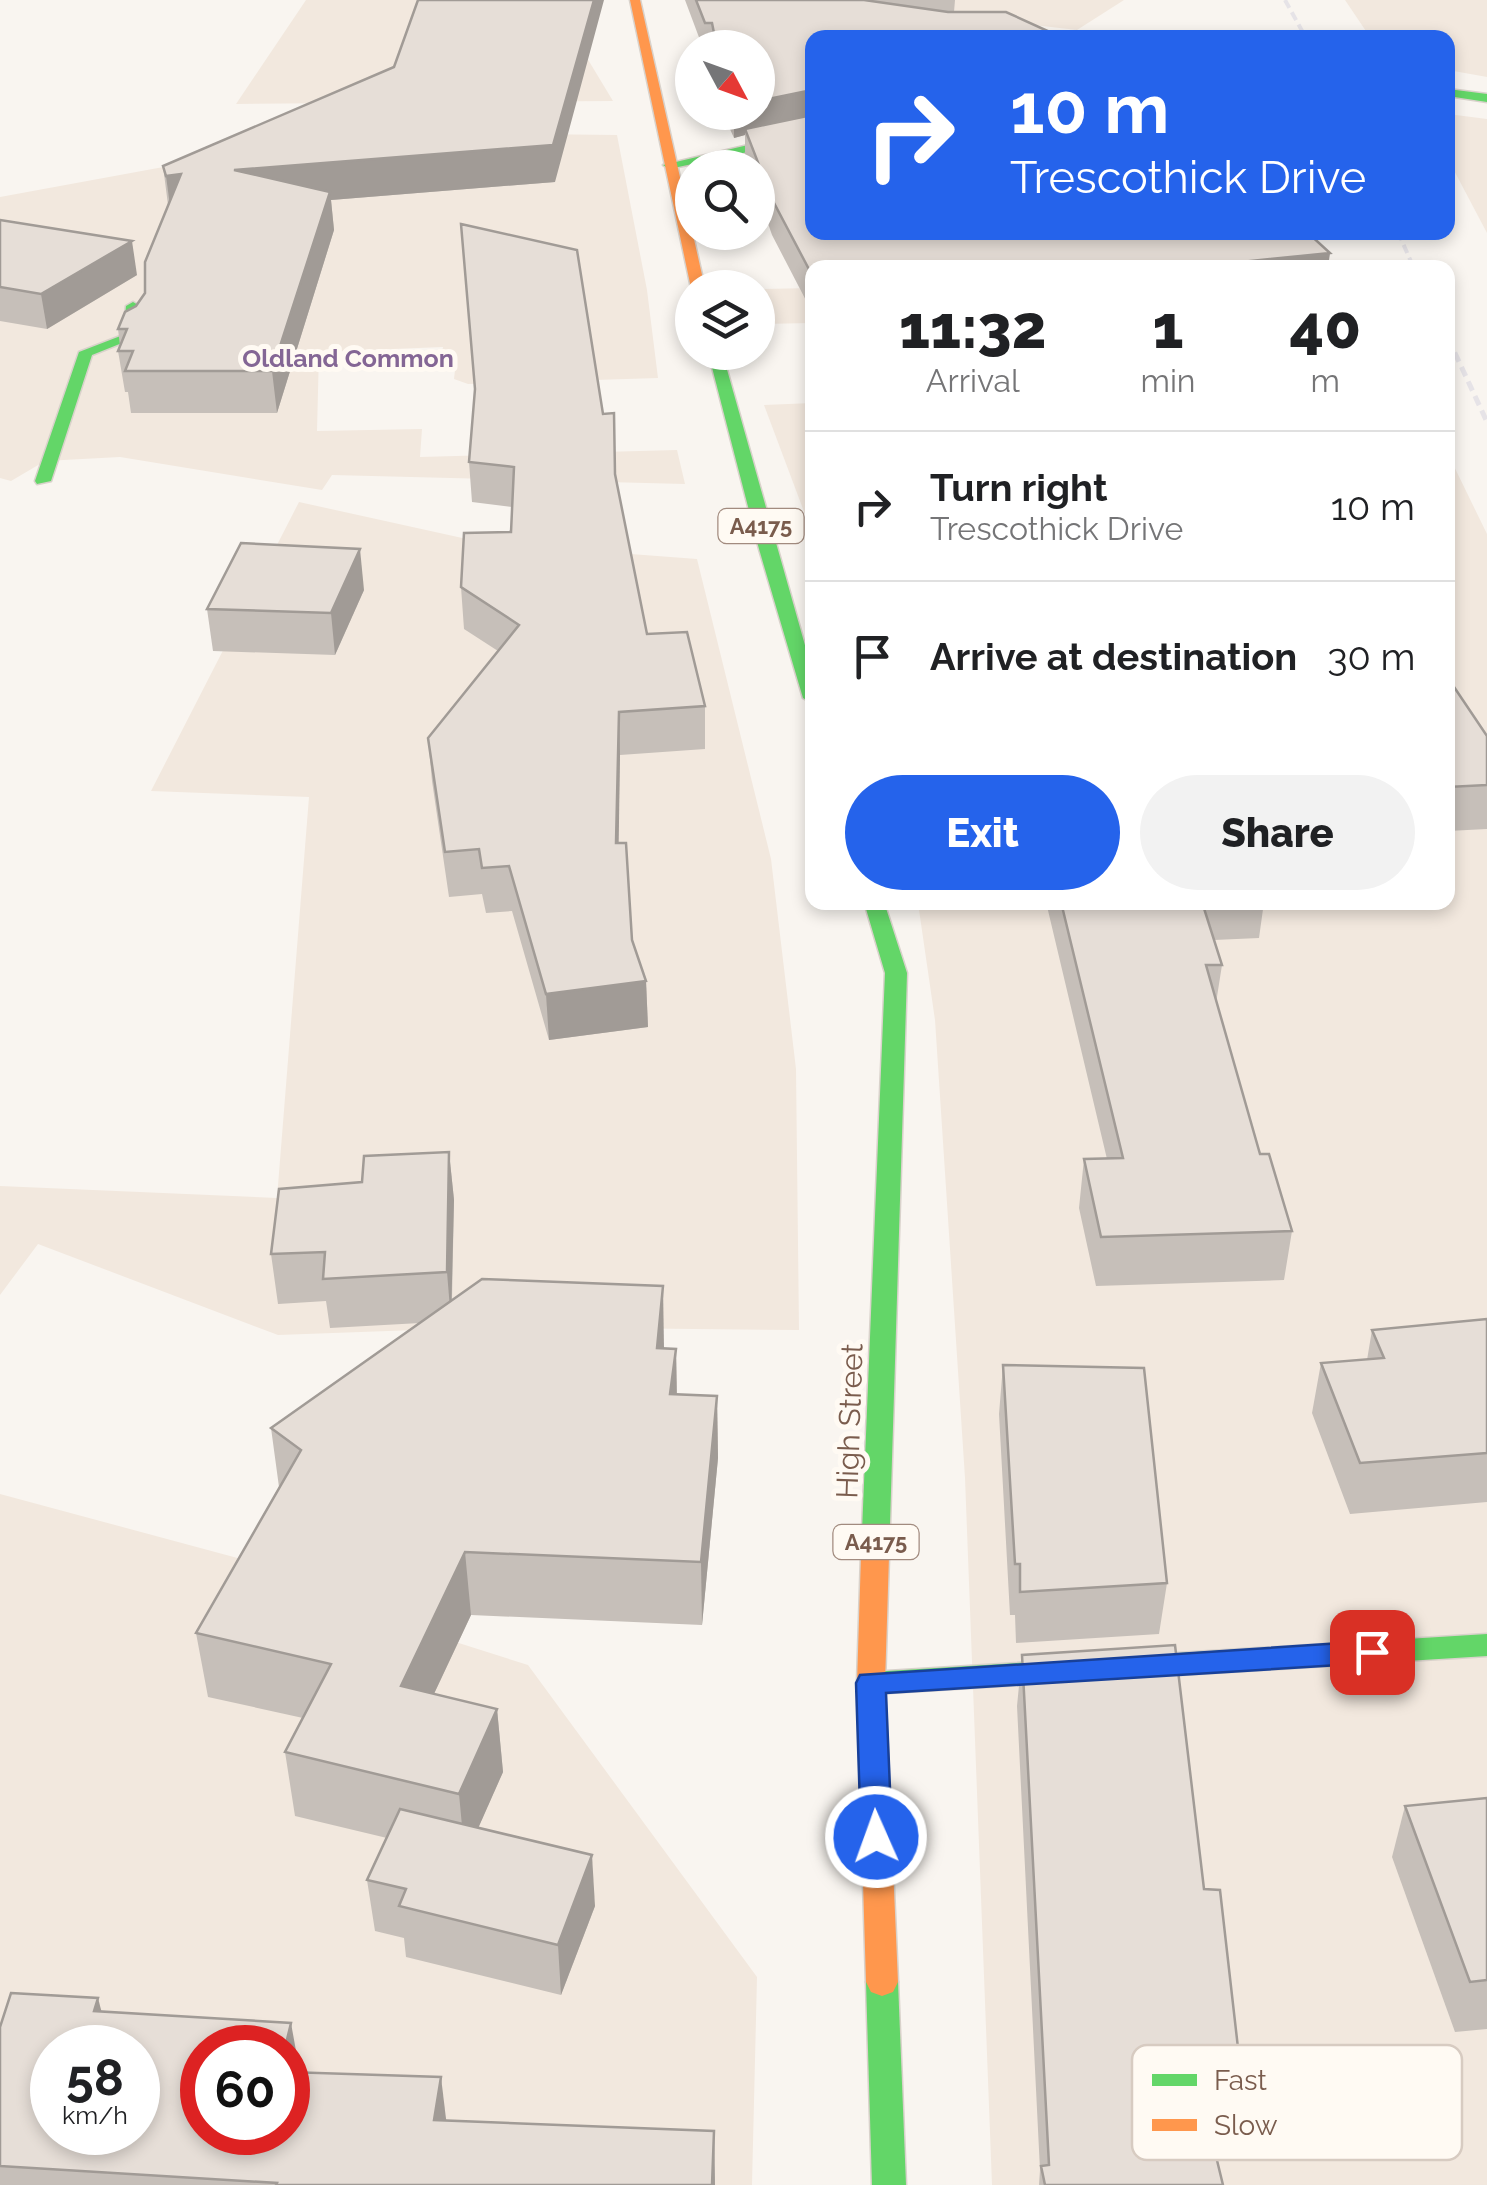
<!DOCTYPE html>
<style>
body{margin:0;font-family:Raleway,sans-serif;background:#f2f2f2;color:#202124;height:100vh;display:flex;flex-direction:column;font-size:38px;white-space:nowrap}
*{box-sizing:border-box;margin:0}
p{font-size:32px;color:#757577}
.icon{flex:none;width:55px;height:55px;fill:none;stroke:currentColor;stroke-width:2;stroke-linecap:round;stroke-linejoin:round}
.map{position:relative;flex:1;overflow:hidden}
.drawer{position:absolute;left:805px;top:260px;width:650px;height:650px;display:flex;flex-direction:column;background:#fff;border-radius:20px;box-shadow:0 5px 15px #0003}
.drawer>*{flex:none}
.hud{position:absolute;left:805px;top:30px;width:650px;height:210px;border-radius:20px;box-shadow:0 5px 15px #0003;background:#2563eb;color:#fff;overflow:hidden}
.needle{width:65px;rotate:131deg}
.tools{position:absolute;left:675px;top:30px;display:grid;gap:20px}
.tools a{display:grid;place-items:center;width:100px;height:100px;border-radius:50%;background:#fff;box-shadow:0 5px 15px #0003;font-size:50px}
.speed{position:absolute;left:30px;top:2025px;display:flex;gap:20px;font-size:50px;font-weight:700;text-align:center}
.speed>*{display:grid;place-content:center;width:130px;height:130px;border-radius:50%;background:#fff;box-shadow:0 5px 15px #0003;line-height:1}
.speed small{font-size:25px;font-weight:400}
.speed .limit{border:15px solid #d22;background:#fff;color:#111}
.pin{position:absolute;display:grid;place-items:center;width:85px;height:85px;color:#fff;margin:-42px;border-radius:20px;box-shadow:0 5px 15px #0006}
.me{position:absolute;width:110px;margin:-55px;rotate:358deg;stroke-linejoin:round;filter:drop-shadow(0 0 8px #0008)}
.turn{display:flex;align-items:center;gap:35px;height:210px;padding:0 40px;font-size:45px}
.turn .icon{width:130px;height:130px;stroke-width:2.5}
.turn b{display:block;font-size:70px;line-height:85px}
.eta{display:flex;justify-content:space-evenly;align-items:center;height:170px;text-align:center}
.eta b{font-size:60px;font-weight:800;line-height:70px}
.cta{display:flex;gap:20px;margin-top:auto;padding:20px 40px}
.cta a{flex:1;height:115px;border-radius:60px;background:#2563eb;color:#fff;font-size:40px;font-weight:800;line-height:115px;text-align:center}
.cta a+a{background:#f2f2f2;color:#202124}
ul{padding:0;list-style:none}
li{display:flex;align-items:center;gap:30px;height:150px;padding:0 40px;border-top:2px solid #e0e0e0}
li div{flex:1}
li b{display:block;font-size:38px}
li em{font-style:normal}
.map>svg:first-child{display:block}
</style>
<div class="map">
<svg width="1487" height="2185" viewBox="0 0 1487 2185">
<rect width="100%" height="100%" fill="#f9f5f0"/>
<g fill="#f2e8de" fill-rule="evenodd">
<path d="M306,0H522L581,48L613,101L236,104Z"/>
<path d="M818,0H1124L1077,30Z"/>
<path d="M1345,0H1487V77L1448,70V38L1370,37Z"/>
<path d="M1448,114L1487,119V233L1448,159Z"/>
<path d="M354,132L617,135L647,290L658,378L468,384L454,379L456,361L440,362L443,347L319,352L317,431L422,429L420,457L677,450L685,484L332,475L322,490L120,457L45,461L11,481L0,478V197Z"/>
<path d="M812,288V323L758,324V289Z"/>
<path d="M812,403V533L764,405Z"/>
<path d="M1448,454L1487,534V2185H992L965,1478L935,1020L918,903L1448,902Z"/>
<path d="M299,502L485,543L697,559L771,859L796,1069L799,1330L499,1327L278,1335L38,1244L0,1295V1186L277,1198L309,797L151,791Z"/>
<path d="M0,1494L412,1605L443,1638L528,1665L757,1977L752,2185H0ZM52,2048H138V2132H52ZM202,2048H288V2132H202Z"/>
</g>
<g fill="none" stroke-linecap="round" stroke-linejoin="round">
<defs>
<g id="fast">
<path d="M1448,89L1487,94V102L1448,96Z"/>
<path d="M812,130V138L669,169L663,165Z"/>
<path d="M133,302L140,306L137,337L92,355L51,481L37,484L35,481L79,352L123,335L126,306Z"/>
<path d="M708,352H722L812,670V703L803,698L759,549Z"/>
<path d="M864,902H884L907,973L889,1556L885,1563L875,1566L865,1563L861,1556L885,973Z"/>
<path d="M1487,1634V1656L871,1694L861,1691L857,1683L861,1675L871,1672Z"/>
<path d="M882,1968L893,1972L898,1982L906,2185H872L866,1982L871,1972Z"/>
</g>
<g id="slow">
<path d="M630,0H640L705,288H691Z"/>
<path d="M875,1546L885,1549L889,1556L885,1683L898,1982L893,1992L882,1996L871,1992L866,1982L857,1683L861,1556L865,1549Z"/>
</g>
</defs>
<use href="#fast" stroke="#d9d2cb" stroke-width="3"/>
<use href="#slow" stroke="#d9d2cb" stroke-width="3"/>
<use href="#fast" fill="#63d668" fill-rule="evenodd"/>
<use href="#slow" fill="#ff974d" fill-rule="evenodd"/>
<g stroke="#e6e3e7" stroke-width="4" stroke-dasharray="9 5" stroke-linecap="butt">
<path d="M1285,0L1306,38"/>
<path d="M1398,232L1412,264"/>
</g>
<g stroke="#e6e3e7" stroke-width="5" stroke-dasharray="10 6" stroke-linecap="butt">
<path d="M1411,262L1414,268"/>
<path d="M1448,338L1487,422"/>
</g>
</g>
<g fill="#c6bfb9">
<path d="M685,0H955L954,12L812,38V232L1182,236L1179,232H1307L812,268V312L772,235L758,194V168H748L745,161V135L734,138L724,116L723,112H758V48H703Z"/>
<path d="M163,166L555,182L331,200L334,230L277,413H131L128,392H125L118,351L120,346L118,329L145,293L168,205Z"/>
<path d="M0,220L137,275L47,329L0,321Z"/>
<path d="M461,224L603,414L647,634L705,706V749L620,755L618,843L632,940L646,981L648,1027L549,1040L512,911L486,913L482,894L449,897L432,781L428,738L498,651L464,629L461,587L511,532L512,507L472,502L469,462L475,394Z"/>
<path d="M364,590L335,655L213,651L207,609Z"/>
<path d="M1448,678L1487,736V829L1448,831Z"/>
<path d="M1046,902H1264L1259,938L1214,940L1222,965L1216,1003L1260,1154L1292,1231L1284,1280L1096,1286L1079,1208L1084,1159H1107Z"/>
<path d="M449,1152L454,1200L452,1300L664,1349H676L677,1394L717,1396L718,1458L702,1625L471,1615L434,1694L497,1709L503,1772L478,1828L595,1906L561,1995L406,1957L404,1938L375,1931L367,1880L387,1838L295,1816L285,1752L303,1718L208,1697L196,1633L279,1487L271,1428L420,1323L330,1328L326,1301L278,1304L271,1254L362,1182Z"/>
<path d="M1487,1319V1502L1350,1514L1312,1413L1321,1363L1367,1360L1372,1330Z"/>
<path d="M1003,1365L1167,1583L1159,1634L1016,1643L1015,1615H1010L999,1414Z"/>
<path d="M1022,1655L1242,2083L1232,2133L1210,2132L1223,2185H1039L1040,2170L1017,1706Z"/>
<path d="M1487,1798V2029L1455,2032L1392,1857L1405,1806Z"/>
<path d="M102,2012L299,2072L446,2121L714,2131L715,2185H0V2027Z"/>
</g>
<g fill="#a19b96">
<path d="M594,0H604L555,182L331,200L334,230L277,413L272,371L234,170Z"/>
<path d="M812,90L811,121L745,129V135L734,138V112H758V101Z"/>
<path d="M181,174L171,213L166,176Z"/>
<path d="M132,241L137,275L47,329L41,294Z"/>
<path d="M1330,253L1328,268H1250L1251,261Z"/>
<path d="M360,549L364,590L335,655L331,613Z"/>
<path d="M619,712L620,755L618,888L616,843Z"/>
<path d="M646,981L648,1027L549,1040L546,994Z"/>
<path d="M449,1152L454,1200L451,1321L447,1272Z"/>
<path d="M663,1286L664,1348L658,1410L657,1348Z"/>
<path d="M676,1349L677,1411L670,1394Z"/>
<path d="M717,1396L718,1458L702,1625L701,1562Z"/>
<path d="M465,1552L471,1615L408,1749L401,1686Z"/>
<path d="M497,1709L503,1772L465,1858L459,1794Z"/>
<path d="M592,1855L595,1906L561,1995L558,1945Z"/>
<path d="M98,1998L111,2048L94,2011Z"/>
<path d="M291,2023L300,2073L288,2112V2048H285Z"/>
<path d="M441,2077L447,2127L434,2120Z"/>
<path d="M714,2131L715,2185H712Z"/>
</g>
<g fill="#e6ded7" stroke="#a19b96" stroke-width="2.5" fill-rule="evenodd">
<path d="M418,0H594L553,145L234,170L330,192L272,371H125L133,351H118L127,329H118L125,312L136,306L145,293V262L181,174L166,176L163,166L394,67Z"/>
<path d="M696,0H864L948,12H1006L1063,38H812V90L758,101V48H717L712,23H705Z"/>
<path d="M812,115V232H1170L1174,236H1213L1216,232H1307L1330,253L1251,261L1258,268H812V275L773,201L745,129Z"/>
<path d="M0,220L132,241L41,294L0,287Z"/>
<path d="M461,224L577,250L603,414L614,413L615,474L647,634L687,632L705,706L619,712L616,843H626L632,940L646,981L546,994L509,866L482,868L479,849L445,852L428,738L519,625L461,587L464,533L511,532L514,467L469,462L475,389Z"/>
<path d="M241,543L360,549L331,613L207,609Z"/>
<path d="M1448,678L1487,736V785L1448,787Z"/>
<path d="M1061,902H1202L1222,965H1206L1260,1154H1269L1292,1231L1101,1237L1084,1159L1123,1158Z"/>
<path d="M449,1152L447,1272L323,1279L325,1252L271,1254L279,1189L362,1182L364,1156Z"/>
<path d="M482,1279L663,1286L657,1348L676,1349L670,1394L717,1396L701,1562L465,1552L401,1686L497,1709L459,1794L285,1752L331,1664L196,1633L301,1450L271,1428Z"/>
<path d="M1487,1319V1453L1360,1463L1321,1363L1384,1358L1372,1330Z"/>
<path d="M1003,1365L1144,1368L1167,1583L1020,1592V1564H1015Z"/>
<path d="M1175,1645L1204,1889L1220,1890L1242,2083L1198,2082L1223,2185H1045L1041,2166L1049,2165L1022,1655Z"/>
<path d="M1487,1798V1980L1470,1982L1405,1806Z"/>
<path d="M400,1809L592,1855L558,1945L399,1906L406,1889L367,1880Z"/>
<path d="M11,1993L98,1998L94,2011L291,2023L285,2048H202V2132H288V2072L441,2077L434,2120L714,2131L712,2185H276L277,2183L0,2166V2027ZM52,2048H138V2132H52Z"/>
</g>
<path fill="#2563eb" stroke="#184099" stroke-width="2.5" d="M1372,1641L1382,1644L1386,1652L1382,1660L1372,1663L886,1693L892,1837L887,1846L876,1850L866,1846L861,1837L856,1683L860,1675Z"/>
<g text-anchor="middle" stroke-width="10" stroke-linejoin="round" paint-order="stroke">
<g fill="#fffaf3" stroke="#a28b7f" stroke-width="2.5">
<rect x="718.5" y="509" width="85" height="34" rx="8"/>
<rect x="833.5" y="1525" width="85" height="34" rx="8"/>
</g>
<g font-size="22" font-weight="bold" fill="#7a5c4d">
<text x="761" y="534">A4175</text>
<text x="876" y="1550">A4175</text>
</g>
<g font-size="25" font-weight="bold" fill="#846695" stroke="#fffaf3">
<text x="348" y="367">Oldland Common</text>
</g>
<g font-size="30" fill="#7a5c4d" stroke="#fffaf3">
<text transform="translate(850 1421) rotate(-88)" y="10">High Street</text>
</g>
</g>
<rect x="1132" y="2045" width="330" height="115" rx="15" fill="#fffaf3" stroke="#d7cbc1" stroke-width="2.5"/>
<rect x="1152" y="2074" width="45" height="12" fill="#63d668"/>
<rect x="1152" y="2119" width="45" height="12" fill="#ff974d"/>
<g font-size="28" fill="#7a5c4d">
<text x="1214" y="2090">Fast</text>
<text x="1214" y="2135">Slow</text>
</g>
</svg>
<div class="tools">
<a><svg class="needle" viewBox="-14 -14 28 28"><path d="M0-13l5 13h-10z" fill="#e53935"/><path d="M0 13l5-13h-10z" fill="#757577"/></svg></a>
<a><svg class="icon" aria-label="search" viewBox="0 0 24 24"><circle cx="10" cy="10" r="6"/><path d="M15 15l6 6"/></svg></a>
<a><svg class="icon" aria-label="layers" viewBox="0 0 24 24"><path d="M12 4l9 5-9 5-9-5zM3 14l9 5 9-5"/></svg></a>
</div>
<div class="speed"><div>58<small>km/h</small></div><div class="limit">60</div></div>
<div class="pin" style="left:1372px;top:1652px;background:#d93025"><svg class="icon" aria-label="arrive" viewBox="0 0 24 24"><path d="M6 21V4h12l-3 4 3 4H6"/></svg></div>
<svg class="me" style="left:876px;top:1837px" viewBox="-20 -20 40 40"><circle r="17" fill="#2563eb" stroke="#fff" stroke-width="3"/><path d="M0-11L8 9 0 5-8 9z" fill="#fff"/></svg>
<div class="hud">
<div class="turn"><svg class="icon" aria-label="right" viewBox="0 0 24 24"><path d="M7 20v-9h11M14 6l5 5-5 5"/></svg><div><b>10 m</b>Trescothick Drive</div></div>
</div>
<section class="drawer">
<div class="eta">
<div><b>11:32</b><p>Arrival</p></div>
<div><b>1</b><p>min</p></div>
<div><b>40</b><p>m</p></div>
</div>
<ul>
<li><svg class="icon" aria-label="right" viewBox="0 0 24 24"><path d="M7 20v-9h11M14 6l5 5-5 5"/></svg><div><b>Turn right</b><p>Trescothick Drive</p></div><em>10 m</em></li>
<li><svg class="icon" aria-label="arrive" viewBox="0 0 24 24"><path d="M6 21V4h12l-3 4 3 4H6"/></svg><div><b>Arrive at destination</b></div><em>30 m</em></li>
</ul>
<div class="cta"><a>Exit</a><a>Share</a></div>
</section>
</div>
